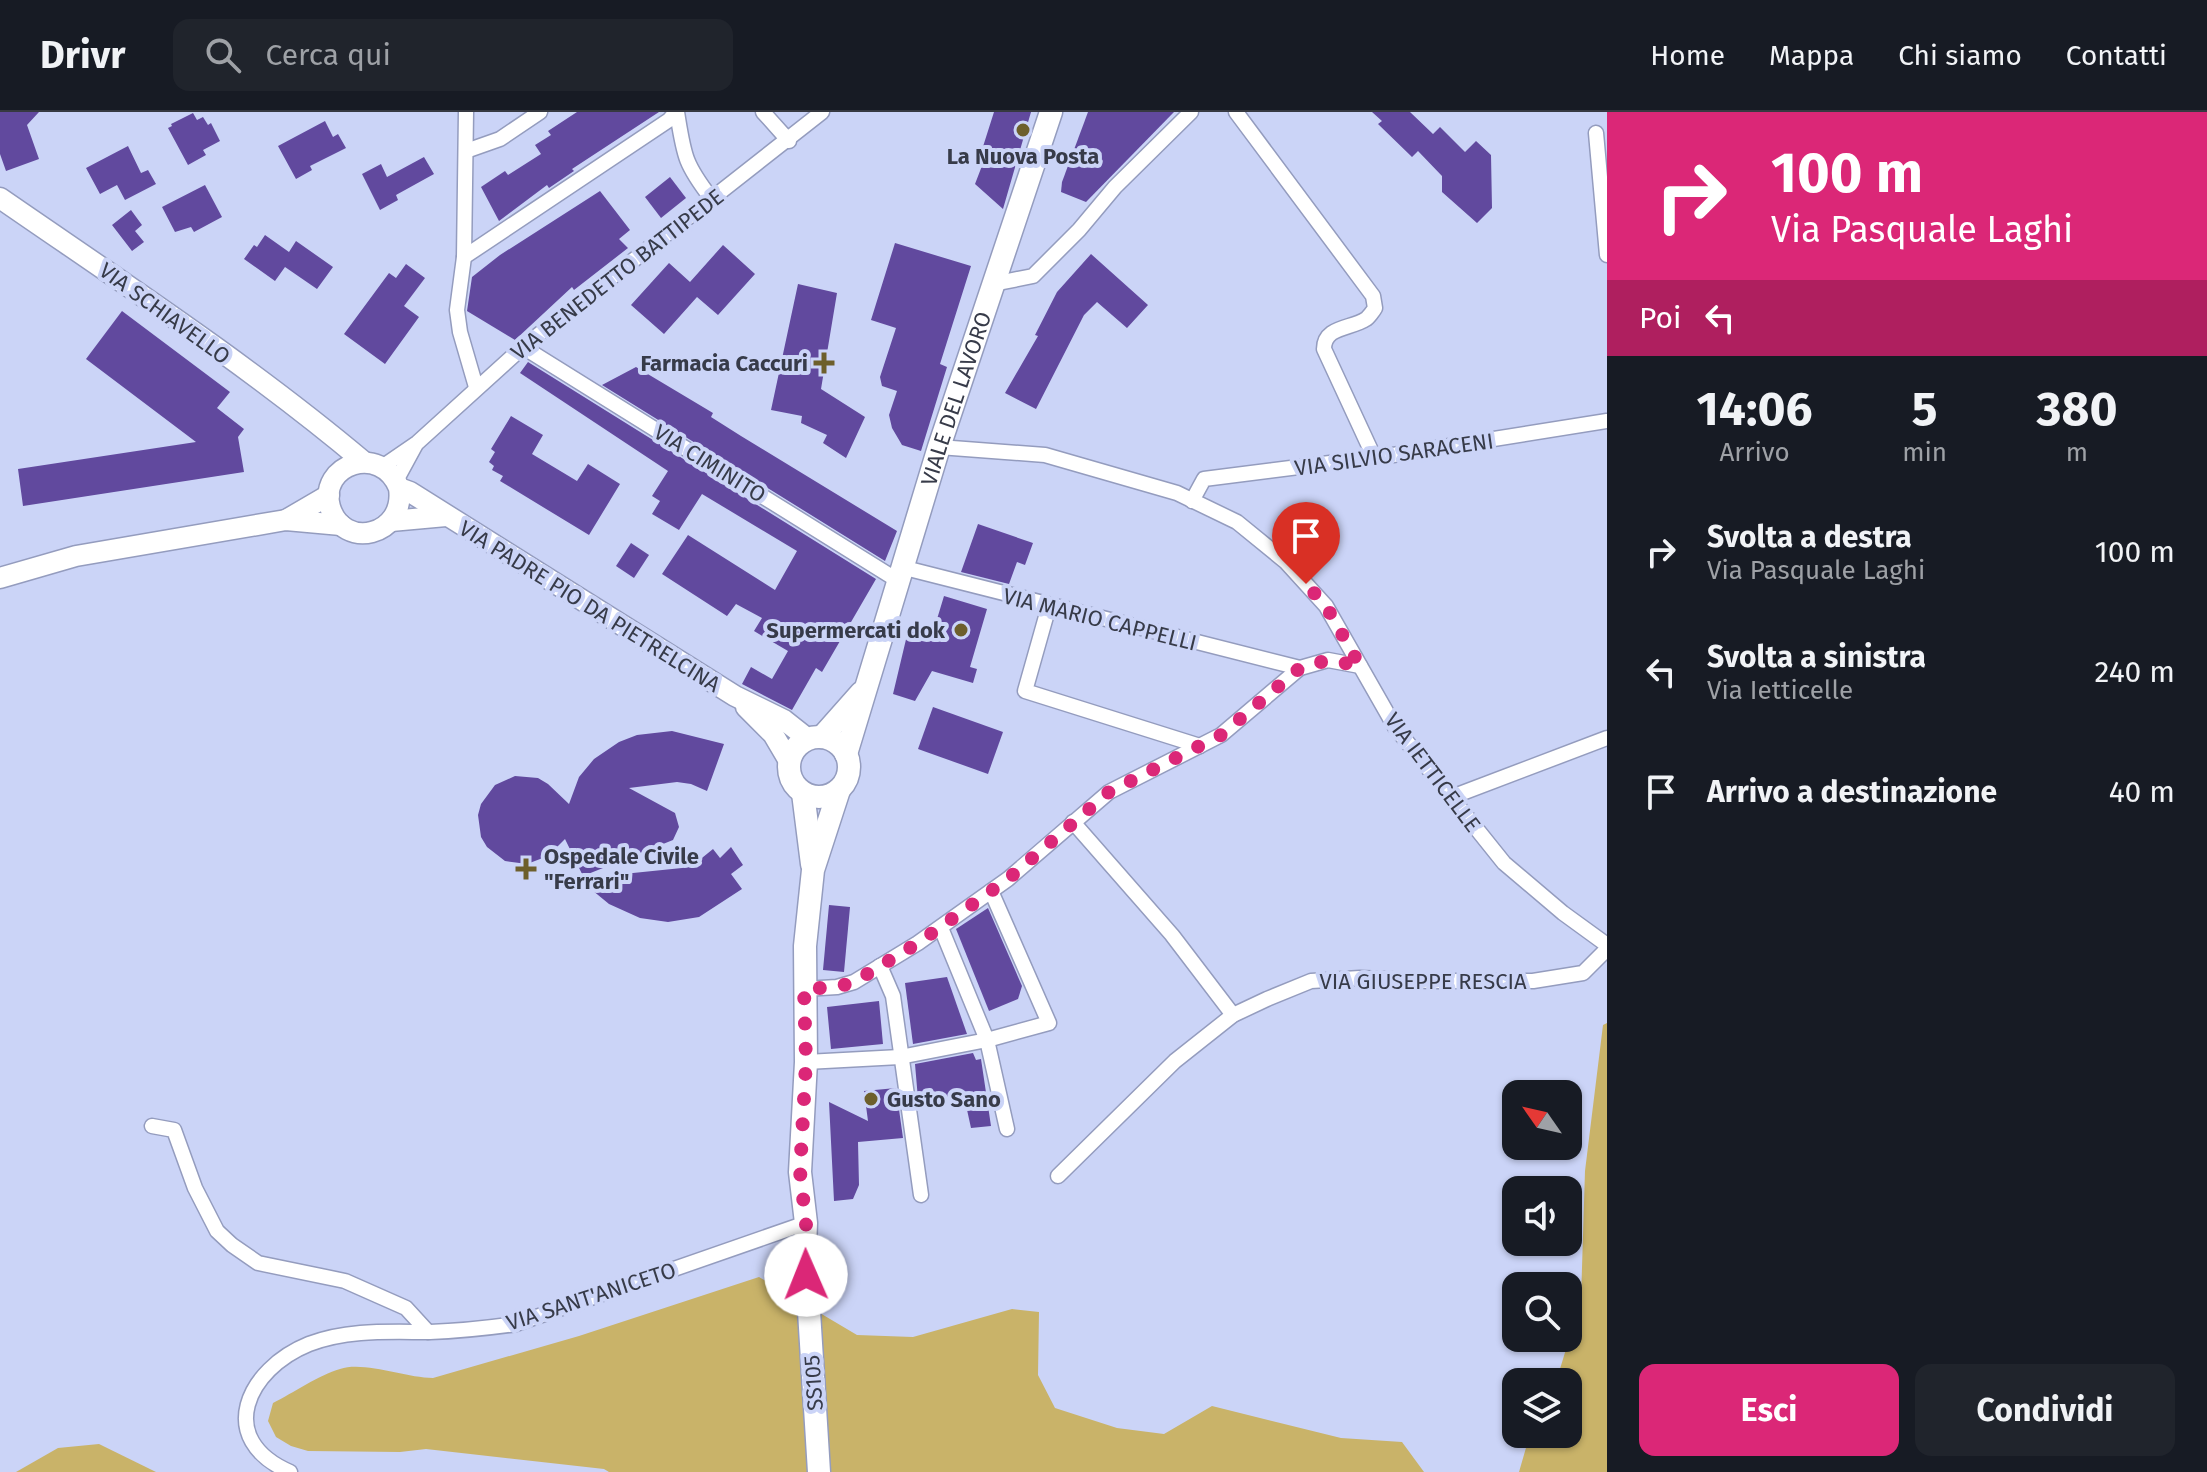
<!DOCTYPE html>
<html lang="it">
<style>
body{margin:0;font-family:"Fira Sans",sans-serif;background:#20242c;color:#f1f3f6;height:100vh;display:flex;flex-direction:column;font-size:30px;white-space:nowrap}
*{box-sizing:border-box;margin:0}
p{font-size:26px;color:#9ea1a6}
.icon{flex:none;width:44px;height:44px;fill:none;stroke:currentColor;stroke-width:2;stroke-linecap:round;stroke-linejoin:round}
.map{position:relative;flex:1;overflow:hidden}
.side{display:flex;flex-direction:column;background:#171b24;width:600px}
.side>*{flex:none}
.top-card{background:#db2777;color:#fff;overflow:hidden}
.needle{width:52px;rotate:304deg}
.fabs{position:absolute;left:1502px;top:968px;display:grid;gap:16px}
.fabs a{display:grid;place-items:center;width:80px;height:80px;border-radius:16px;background:#171b24;box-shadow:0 2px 6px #0004;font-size:40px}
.pin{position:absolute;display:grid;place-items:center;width:68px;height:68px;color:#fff;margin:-82px -34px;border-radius:50% 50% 50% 0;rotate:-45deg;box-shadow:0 0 8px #0007}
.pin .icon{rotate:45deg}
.me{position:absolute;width:88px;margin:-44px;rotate:359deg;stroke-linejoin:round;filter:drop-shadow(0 0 6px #0008)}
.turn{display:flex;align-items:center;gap:28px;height:168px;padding:0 32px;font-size:36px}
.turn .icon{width:104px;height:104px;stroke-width:2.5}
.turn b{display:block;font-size:56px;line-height:68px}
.then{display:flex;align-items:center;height:76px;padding:0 32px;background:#0003;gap:16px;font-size:30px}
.eta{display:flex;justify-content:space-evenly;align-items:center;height:136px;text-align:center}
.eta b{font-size:48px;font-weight:700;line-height:56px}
.cta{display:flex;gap:16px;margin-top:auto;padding:16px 32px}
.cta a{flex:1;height:92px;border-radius:16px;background:#db2777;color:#fff;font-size:32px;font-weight:700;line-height:92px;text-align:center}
.cta a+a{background:#20242c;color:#f1f3f6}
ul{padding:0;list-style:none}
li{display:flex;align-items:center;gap:24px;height:120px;padding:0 32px}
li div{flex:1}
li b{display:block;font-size:30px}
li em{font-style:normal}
header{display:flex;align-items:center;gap:48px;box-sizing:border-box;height:112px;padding:0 40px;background:#171b24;border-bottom:2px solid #363941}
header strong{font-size:38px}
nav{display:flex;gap:44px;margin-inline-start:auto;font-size:28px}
.search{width:560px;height:72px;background:#20242c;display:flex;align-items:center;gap:20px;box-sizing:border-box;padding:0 28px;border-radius:16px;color:#9ea1a6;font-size:30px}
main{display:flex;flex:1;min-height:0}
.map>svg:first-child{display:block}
</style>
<header>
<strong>Drivr</strong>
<div class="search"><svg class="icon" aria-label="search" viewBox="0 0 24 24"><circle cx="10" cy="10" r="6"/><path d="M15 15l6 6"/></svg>Cerca qui</div>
<nav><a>Home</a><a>Mappa</a><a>Chi siamo</a><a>Contatti</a></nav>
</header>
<main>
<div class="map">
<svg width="1607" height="1360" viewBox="0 0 1607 1360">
<rect width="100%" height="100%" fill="#cbd4f7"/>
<g fill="#c9b369">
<path d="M1607,911V1360H1519L1530,1322H1568V1270H1556L1581,1188L1585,1059L1603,913Z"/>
<path d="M759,1165L857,1223L913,1225L1012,1197L1039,1200L1038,1263L1055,1296L1117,1316L1164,1322L1212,1294L1341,1326L1402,1330L1424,1360H609L604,1357L426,1337L400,1340L308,1339L291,1334L276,1325L268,1309L273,1291C293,1281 319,1263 340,1257C365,1249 405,1266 433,1266L579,1224Z"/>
<path d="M99,1332L156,1360H16L58,1336Z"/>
</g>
<g fill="#61499e">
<path d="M0,0H39L27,13L39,47L6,59L0,42Z"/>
<path d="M577,0H659L572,57L574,59L549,76L547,73L499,109L481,75L505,59L508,63L541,42L535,33L551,23L548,19Z"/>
<path d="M994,0H1031L1003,97L975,72L985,46L980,44Z"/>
<path d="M1088,0H1174L1086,90L1061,80L1062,70Z"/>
<path d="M1372,0H1410L1433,22L1440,15L1465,40L1476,29L1491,43L1492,96L1477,111L1442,80V64L1418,39L1412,45L1378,12L1382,9Z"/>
<path d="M193,1L197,8L203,5L208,13L211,11L220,29L203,38L206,43L188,53L168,16L172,14L171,12Z"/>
<path d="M325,9L333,25L338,22L346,36L310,54L312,58L296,67L278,34Z"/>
<path d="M128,34L141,61L148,58L156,72L125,88L117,73L100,82L86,56Z"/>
<path d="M424,45L434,62L396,83L398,88L380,98L362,62L381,52L387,65Z"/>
<path d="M670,65L686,86L661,106L645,85Z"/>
<path d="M205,73L222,105L194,120L191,115L175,120L162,95Z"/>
<path d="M600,79L630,118L619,127L628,136L574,178L572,175L515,228L467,199L472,165L500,143Z"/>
<path d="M131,98L142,113L135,119L144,130L132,139L112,113Z"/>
<path d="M265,123L289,140L296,129L333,155L317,177L285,155L275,169L244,147L254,133L257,135Z"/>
<path d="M895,131L971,154L940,252L947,255L921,339L902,333L892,316L889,303L897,279L882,274L880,265L896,216L871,208Z"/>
<path d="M723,133L755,162L718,203L697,185L664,222L631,193L669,151L690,170Z"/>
<path d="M1091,142L1148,193L1127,216L1097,190L1084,203L1036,297L1005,281L1038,224L1035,223L1057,180Z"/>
<path d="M406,152L425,166L404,194L419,205L385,252L344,222L389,161L396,166Z"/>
<path d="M798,172L837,181L821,277L865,305L846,346L823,331L827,323L801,311L802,304L771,298Z"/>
<path d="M122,199L230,280L217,296L244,317L238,325L244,360L23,394L18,357L196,330L86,247Z"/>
<path d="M528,250L876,467L822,560L816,556L792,598L742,572L751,555L772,567L788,539L754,519L762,506L736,492L727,504L662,462L688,423L775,478L797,439L702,382L679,418L652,402L660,389L652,384L668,359L520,261Z"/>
<path d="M636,255L713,301L711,305L741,324L897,419L885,449L602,273Z"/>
<path d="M511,304L543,323L532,342L577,369L588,352L620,372L589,423L500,369L503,364L492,358L494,354L489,350L495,340L491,337Z"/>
<path d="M978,412L1033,431L1025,453L1017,450L1009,472L961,460Z"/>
<path d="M631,431L649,443L634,466L616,454Z"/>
<path d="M944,484L987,497L970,555L977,557L973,571L932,559L915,589L893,582L908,519L931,527Z"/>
<path d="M933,595L1003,620L988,662L918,637Z"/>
<path d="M672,619L724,632L707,679L691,672L677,670L629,676L675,701L679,715L673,728L583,764L565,727L548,744L527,752L505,749L487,735L481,725L478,703L481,692L495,673L515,664L538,666L548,672L569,692L579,665L594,647L619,630L637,623Z"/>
<path d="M731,735L743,753L731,762L742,777L699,805L668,810L640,806L609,792L592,778L584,766L682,756L697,750L713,737L720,746Z"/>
<path d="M829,793L850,795L844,860L823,858Z"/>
<path d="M988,796L1022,874L1018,887L989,899L956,817Z"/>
<path d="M947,865L967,922L913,932L905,871Z"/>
<path d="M879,889L883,932L831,937L827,895Z"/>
<path d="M973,941L976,948L981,947L991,1014L971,1016L964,984L918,987L915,952Z"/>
<path d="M896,976L903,1026L858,1030L859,1073L853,1087L834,1089L829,990L868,1009L864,979Z"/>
</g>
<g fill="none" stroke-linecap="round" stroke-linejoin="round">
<defs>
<g id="street">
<path d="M466,0L464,145L457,198L460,220L476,275"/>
<path d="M677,0C684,43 684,51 711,86"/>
<path d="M763,0L789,29"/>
<path d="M1236,0L1373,184L1375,196C1374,198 1368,206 1366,207C1351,217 1324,214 1324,237L1374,345"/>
<path d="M1596,21L1607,143"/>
<path d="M466,39L500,27L540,0"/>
<path d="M464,145L669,8L676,0"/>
<path d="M993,172L1033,164L1079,118L1115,75L1191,0"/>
<path d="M523,235L897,468"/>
<path d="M939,335L1045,343L1177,381L1237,410L1286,450L1326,494L1395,615L1504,751L1563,801L1607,833"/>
<path d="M382,355L417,331L523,235L822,0"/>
<path d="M396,369L415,334"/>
<path d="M1192,389L1204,367L1393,343L1607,309"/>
<path d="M901,455L1300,556"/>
<path d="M1049,494L1025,579L1200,634"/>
<path d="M1449,686L1607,626"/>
<path d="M1073,710L1172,823L1233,903"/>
<path d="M941,816L987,928L1007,1017"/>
<path d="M880,854L893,884L921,1083"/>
<path d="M804,877L837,875L854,870L918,831L1008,767L1109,680L1221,623L1300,556L1328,548L1360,554"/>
<path d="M806,950L900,945L987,928L1049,911L991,779"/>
<path d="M152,1014L174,1018L195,1076L217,1119L232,1133L258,1151L345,1169L406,1196L428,1220"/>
<path d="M1058,1064L1175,949L1233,903L1267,887L1311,869L1360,866L1430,869H1533L1583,861L1607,837"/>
<path d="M290,1360C214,1327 247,1257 309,1232C348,1217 390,1220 430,1220C459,1219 487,1216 516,1212L806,1111"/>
</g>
<g id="secondary">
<path d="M0,86C123,171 250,254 364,350"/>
<path d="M399,376C406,424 343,439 330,395C318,352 381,331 399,376L410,380L735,584L784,608L808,627"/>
<path d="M286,408L329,383"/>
<path d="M391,409L446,404"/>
<path d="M0,466L76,444L286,408L341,413"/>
<path d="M746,595L773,622L789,649"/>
</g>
<g id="primary">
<circle cx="819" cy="655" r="30"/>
<path d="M822,625L861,581"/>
<path id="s1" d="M846,642L939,335L1051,0"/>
<path d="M803,681L812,752"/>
<path d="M819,1360L805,1135L806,1111L800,1060L806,950L805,834L813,758L839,678"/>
</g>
</defs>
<use href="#street" stroke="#949cbe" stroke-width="17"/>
<use href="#secondary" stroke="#949cbe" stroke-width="23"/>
<use href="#primary" stroke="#949cbe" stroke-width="25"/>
<use href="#street" stroke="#fff" stroke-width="14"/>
<use href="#secondary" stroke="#fff" stroke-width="20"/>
<use href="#primary" stroke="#fff" stroke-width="22"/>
</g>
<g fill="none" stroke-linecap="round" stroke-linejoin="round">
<path stroke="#db2777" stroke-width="14" stroke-dasharray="0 25.2" d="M806,1163V1111L800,1060L806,950L804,877L837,875L854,870L918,831L1008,767L1109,680L1221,623L1300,556L1328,548L1360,554L1326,494L1306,472"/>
</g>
<g fill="#6d5f2c" stroke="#cbd4f7" stroke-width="3">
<circle cx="1023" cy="18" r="8"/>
<path d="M820 239h8v8h8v8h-8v8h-8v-8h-8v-8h8z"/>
<circle cx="961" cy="518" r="8"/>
<path d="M522 745h8v8h8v8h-8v8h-8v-8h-8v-8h8z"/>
<circle cx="871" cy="987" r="8"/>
</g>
<g text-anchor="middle" stroke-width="8" stroke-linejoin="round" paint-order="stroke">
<g font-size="22" font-weight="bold" fill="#373b49" stroke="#cbd4f7" text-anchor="end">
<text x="1023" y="52" text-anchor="middle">La Nuova Posta</text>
<text x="808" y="259">Farmacia Caccuri</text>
<text x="945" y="526">Supermercati dok</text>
<text x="544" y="752" text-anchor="start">Ospedale Civile<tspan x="544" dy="25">"Ferrari"</tspan></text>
<text x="887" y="995" text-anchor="start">Gusto Sano</text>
</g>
<g font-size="22" fill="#373b49" stroke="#cbd4f7">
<text transform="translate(617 162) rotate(-38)" y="8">VIA BENEDETTO BATTIPEDE</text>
<text transform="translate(165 201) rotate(36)" y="8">VIA SCHIAVELLO</text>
<text dy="8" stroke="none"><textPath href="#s1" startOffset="372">VIALE DEL LAVORO</textPath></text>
<text transform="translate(1394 342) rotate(-8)" y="8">VIA SILVIO SARACENI</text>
<text transform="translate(710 351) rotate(32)" y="8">VIA CIMINITO</text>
<text transform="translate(590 494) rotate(32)" y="8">VIA PADRE PIO DA PIETRELCINA</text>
<text transform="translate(1100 507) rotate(14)" y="8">VIA MARIO CAPPELLI</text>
<text transform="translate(1433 660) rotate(53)" y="8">VIA IETTICELLE</text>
<text x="1423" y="877">VIA GIUSEPPE RESCIA</text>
<text transform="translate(591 1184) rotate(-18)" y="8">VIA SANT'ANICETO</text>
<text transform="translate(813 1271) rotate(-94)" y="8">SS105</text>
</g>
</g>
</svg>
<div class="fabs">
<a><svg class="needle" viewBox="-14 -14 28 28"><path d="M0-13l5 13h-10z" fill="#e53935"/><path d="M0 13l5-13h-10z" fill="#9ea1a6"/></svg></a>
<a><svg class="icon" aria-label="sound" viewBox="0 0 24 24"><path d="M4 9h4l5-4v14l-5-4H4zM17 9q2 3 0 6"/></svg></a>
<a><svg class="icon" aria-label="search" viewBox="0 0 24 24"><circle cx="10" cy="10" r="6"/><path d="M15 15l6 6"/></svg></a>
<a><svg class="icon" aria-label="layers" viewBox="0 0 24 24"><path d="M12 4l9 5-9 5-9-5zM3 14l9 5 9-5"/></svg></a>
</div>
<div class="pin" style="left:1306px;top:472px;background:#d93025"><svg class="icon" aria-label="arrive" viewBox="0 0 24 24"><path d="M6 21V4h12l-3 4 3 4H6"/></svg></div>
<svg class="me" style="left:806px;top:1163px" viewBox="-20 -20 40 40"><circle r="19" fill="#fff"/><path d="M0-13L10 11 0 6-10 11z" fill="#db2777"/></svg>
</div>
<section class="side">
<div class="top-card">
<div class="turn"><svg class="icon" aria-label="right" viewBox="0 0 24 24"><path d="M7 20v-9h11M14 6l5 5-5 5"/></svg><div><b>100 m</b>Via Pasquale Laghi</div></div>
<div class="then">Poi<svg class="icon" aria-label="left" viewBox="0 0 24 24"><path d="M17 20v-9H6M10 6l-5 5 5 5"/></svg></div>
</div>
<div class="eta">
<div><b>14:06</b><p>Arrivo</p></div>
<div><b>5</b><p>min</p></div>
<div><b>380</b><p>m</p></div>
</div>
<ul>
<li><svg class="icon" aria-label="right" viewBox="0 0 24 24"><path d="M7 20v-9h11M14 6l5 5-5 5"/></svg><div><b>Svolta a destra</b><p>Via Pasquale Laghi</p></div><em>100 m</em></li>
<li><svg class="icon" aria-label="left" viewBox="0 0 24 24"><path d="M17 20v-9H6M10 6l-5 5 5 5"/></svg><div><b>Svolta a sinistra</b><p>Via Ietticelle</p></div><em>240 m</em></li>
<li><svg class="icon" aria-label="arrive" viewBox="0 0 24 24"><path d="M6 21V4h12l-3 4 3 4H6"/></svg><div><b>Arrivo a destinazione</b></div><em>40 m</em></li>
</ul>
<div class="cta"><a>Esci</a><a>Condividi</a></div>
</section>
</main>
